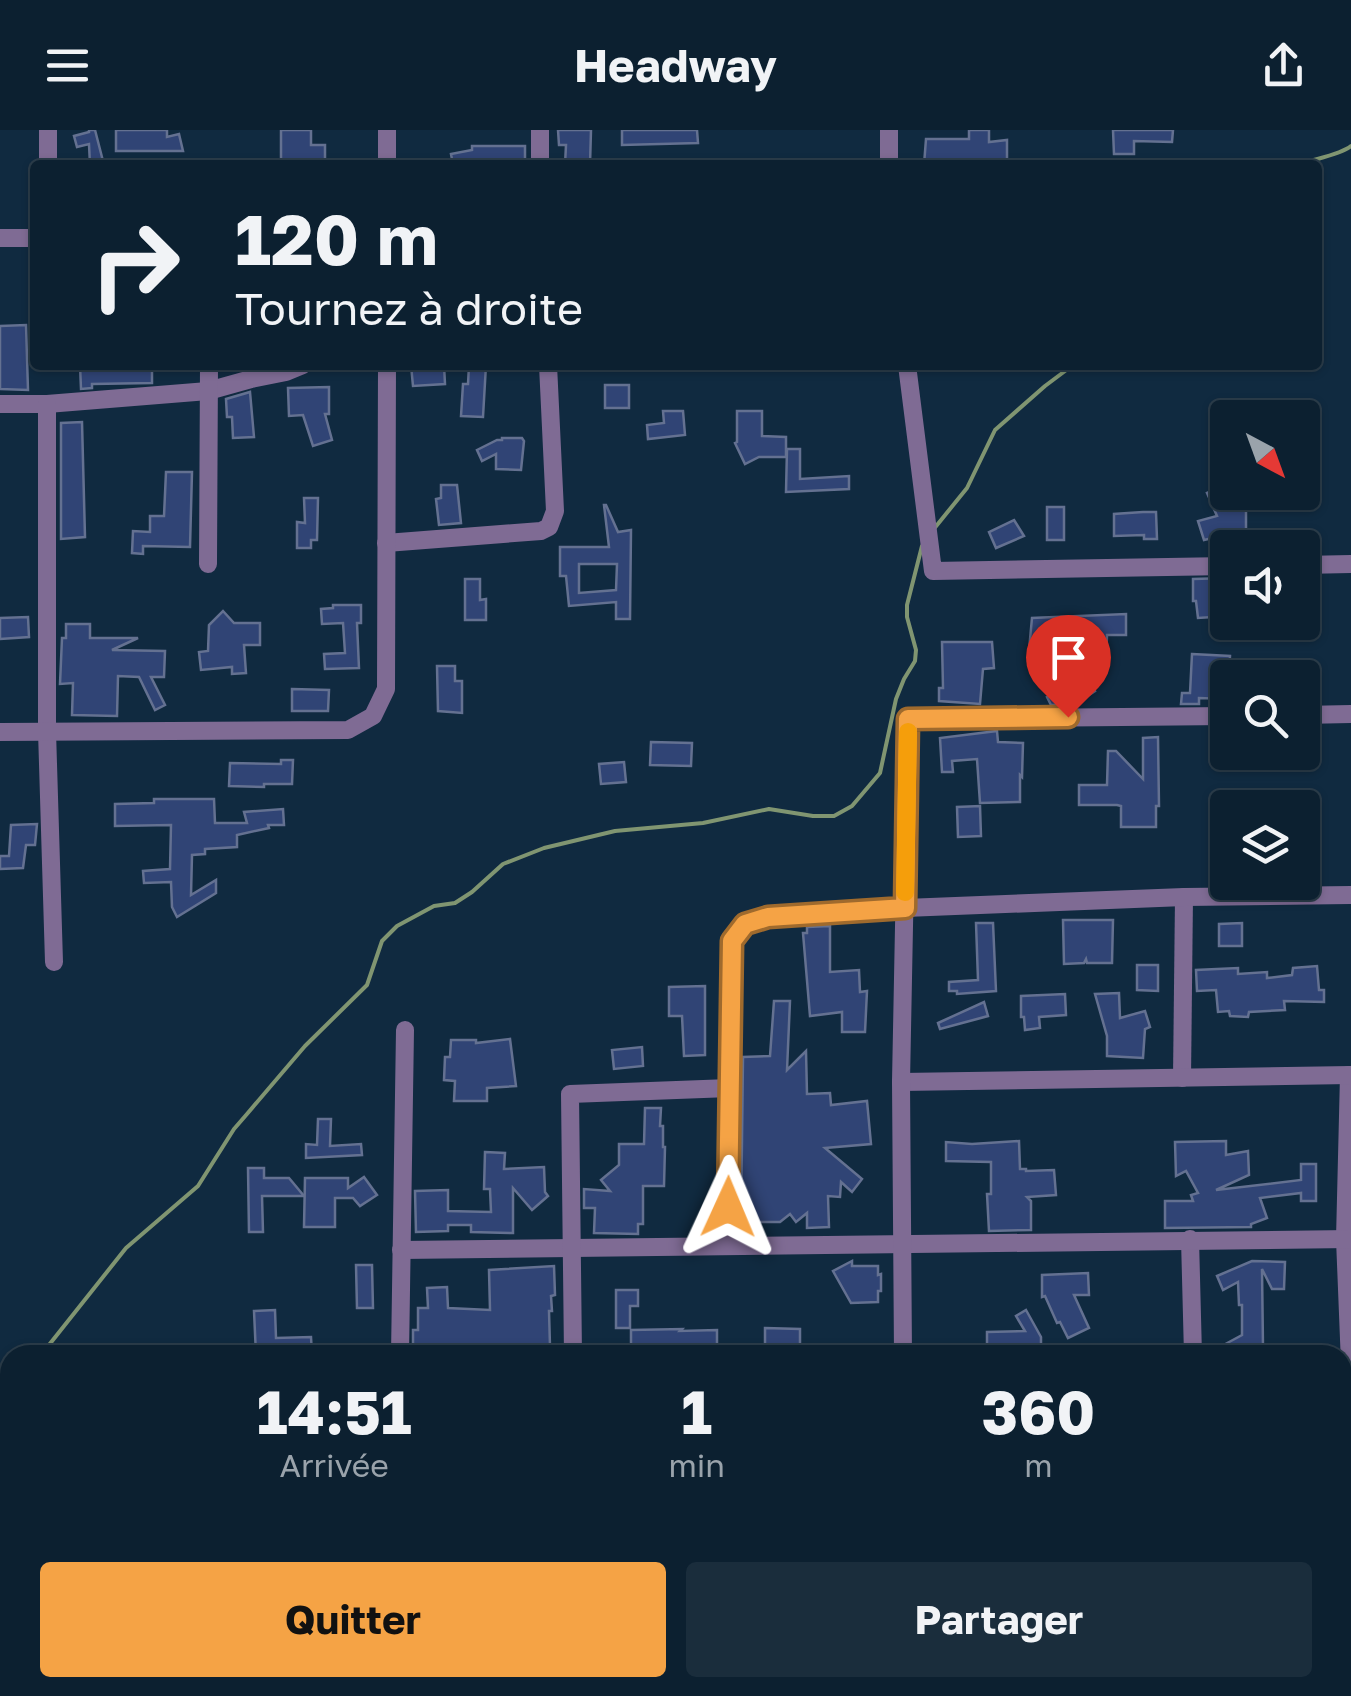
<!DOCTYPE html>
<html lang="fr">
<meta charset="utf-8">
<style>
body{margin:0;font-family:"Golos Text",sans-serif;background:#1a2d3c;color:#f1f3f6;height:100vh;display:flex;flex-direction:column;font-size:38px;white-space:nowrap}
*{box-sizing:border-box;margin:0}
p{font-size:32px;color:#9aa3ab}
.icon{flex:none;width:55px;height:55px;fill:none;stroke:currentColor;stroke-width:2;stroke-linecap:round;stroke-linejoin:round}
.map{position:relative;flex:1;overflow:hidden}
.side{position:absolute;left:0px;top:1215px;width:1352px;height:352px;display:flex;flex-direction:column;background:#0c2030;border-radius:30px 30px 0 0;box-shadow:0 2px 8px #0004,0 0 0 2px #2c3e4c}
.side>*{flex:none}
.guide{position:absolute;left:30px;top:30px;width:1292px;height:210px;border-radius:10px;box-shadow:0 2px 8px #0004,0 0 0 2px #2c3e4c;background:#0c2030;color:#f1f3f6;overflow:hidden}
.needle{width:65px;rotate:139deg}
.tools{position:absolute;left:1210px;top:270px;display:grid;gap:20px}
.tools a{display:grid;place-items:center;width:110px;height:110px;border-radius:10px;background:#0c2030;box-shadow:0 2px 8px #0004,0 0 0 2px #2c3e4c;font-size:50px}
.pin{position:absolute;display:grid;place-items:center;width:85px;height:85px;color:#fff;margin:-102px -42px;border-radius:50% 50% 50% 0;rotate:-45deg;box-shadow:0 0 10px #0007}
.pin .icon{rotate:45deg}
.me{position:absolute;width:110px;margin:-55px;rotate:1deg;stroke-linejoin:round;filter:drop-shadow(0 0 8px #0008)}
.turn{display:flex;align-items:center;gap:35px;height:210px;padding:0 40px;font-size:45px}
.turn .icon{width:130px;height:130px;stroke-width:2.5}
.turn b{display:block;font-size:70px;line-height:85px}
.eta{display:flex;justify-content:space-evenly;align-items:center;height:170px;text-align:center}
.eta b{font-size:60px;font-weight:700;line-height:70px}
.cta{display:flex;gap:20px;margin-top:auto;padding:20px 40px}
.cta a{flex:1;height:115px;border-radius:10px;background:#f5a345;color:#111;font-size:40px;font-weight:700;line-height:115px;text-align:center}
.cta a+a{background:#1a2d3c;color:#f1f3f6}
header{display:flex;justify-content:space-between;align-items:center;height:130px;padding:0 40px;background:#0c2030;font-size:45px;font-weight:700}
.map>svg:first-child{display:block}
</style>
<header><svg class="icon" aria-label="menu" viewBox="0 0 24 24"><path d="M4 6h16M4 12h16M4 18h16"/></svg>Headway<svg class="icon" aria-label="share" viewBox="0 0 24 24"><path d="M12 15V3M7 8l5-5 5 5M5 13v7h14v-7"/></svg></header>
<div class="map">
<svg width="1351" height="1566" viewBox="0 0 1351 1566">
<rect width="100%" height="100%" fill="#102a40"/>
<g fill="none" stroke-linecap="round" stroke-linejoin="round">
<g stroke="#809571" stroke-width="4">
<path d="M1298,35C1313,29 1340,25 1351,16"/>
<path d="M933,400L967,358L995,300L1045,256L1073,235"/>
<path d="M41,1225L126,1118L198,1056L234,999L247,984L305,916L367,855L382,811L397,796L434,776L455,773L472,762L503,734L544,718L615,701L703,693L769,679L813,686H834L852,676L880,643L896,569L904,549L915,531L916,520L907,487V475L922,416"/>
<path d="M0,1268L10,1257"/>
</g>
</g>
<g fill="#304475" stroke="#647191" stroke-width="2.5" fill-rule="evenodd">
<path d="M89,0H95L104,35H90L89,14L77,17L74,6L89,2Z"/>
<path d="M116,0H167V7L179,4L183,21H116Z"/>
<path d="M281,0H311V15H325V35H281Z"/>
<path d="M558,0H591L590,35H565L566,15H559Z"/>
<path d="M622,0H697L698,13L622,15Z"/>
<path d="M969,0H989V12L1007,10V35H924L926,9H969Z"/>
<path d="M1113,0H1173L1172,12L1134,11V24H1114Z"/>
<path d="M472,16H525V35H453L451,24L472,20Z"/>
<path d="M26,195L28,260L0,259V196Z"/>
<path d="M80,235L152,236V253L92,254V258L81,259Z"/>
<path d="M411,235H444L445,254L413,256Z"/>
<path d="M469,235H486L483,287L461,286L463,254H468Z"/>
<rect x="605" y="255" width="24" height="23"/>
<path d="M329,257V284H325L332,310L313,316L303,285L289,286L288,258Z"/>
<path d="M250,262L254,307L233,308L232,287H227L226,269Z"/>
<path d="M663,281H683L685,305L648,309L647,295L664,293Z"/>
<path d="M737,281H762V306L786,307V327H759L745,334L735,313L737,312Z"/>
<path d="M82,292L85,407L61,409V293Z"/>
<path d="M502,308H522L524,311L521,340L496,339V324L482,331L477,320L497,310H502Z"/>
<path d="M787,319H800V349L849,346V359L786,362Z"/>
<path d="M166,342H192L190,417L143,416V424L132,423L133,401L150,402V386H164Z"/>
<path d="M1228,354V362H1246V406L1217,407L1204,410L1198,391L1217,386L1207,363Z"/>
<path d="M441,355H457L461,393L439,395L436,369L441,368Z"/>
<path d="M304,368H318L317,410H311V418H297V392L305,393Z"/>
<path d="M604,375H606L618,402L631,400L630,489H616V472L569,476L566,446H560V417H609ZM579,434H617L616,460L579,463Z"/>
<rect x="1047" y="377" width="17" height="33"/>
<path d="M1143,382H1156L1157,409H1144V405L1114,406V384Z"/>
<path d="M1014,390L1024,406L996,418L989,402Z"/>
<path d="M1228,448V486L1198,488L1196,471H1193V449Z"/>
<path d="M465,449H480V470L486,469V490H465Z"/>
<path d="M333,475H361V493H357L359,538L325,539L324,524L345,523L343,493L322,494L321,479L333,478Z"/>
<path d="M223,481L234,493H260V515H244L246,543L232,544V537L201,540L199,522L208,521L209,495Z"/>
<path d="M1126,484V505H1107L1106,533L1028,531L1032,488Z"/>
<path d="M28,487L29,507L0,509V488Z"/>
<path d="M66,494H90V508H138L112,520L165,521L164,547H151L165,575L155,580L139,547L118,546L117,586L72,585L73,553L60,554L62,508H66Z"/>
<path d="M942,512H992L994,538L983,539L980,574L939,571V558H943Z"/>
<path d="M1192,524L1230,526L1228,569L1199,568V574H1181L1182,563H1190Z"/>
<path d="M437,536H455V551H462V583L438,581Z"/>
<path d="M1087,547L1095,561L1080,571L1077,566L1062,575H1051L1047,567L1063,558L1065,561Z"/>
<path d="M292,559L329,560L328,581H292Z"/>
<path d="M997,601L998,612L1023,613L1022,647L1020,645V672L980,673L977,629L952,631L953,642H942L940,608Z"/>
<path d="M1158,607L1159,676H1156V697H1121V676L1117,675H1079V655H1107L1108,621H1116L1143,649V608Z"/>
<path d="M651,612L692,613L691,636L650,635Z"/>
<path d="M281,630H293L292,654H264V657L229,656L230,633L281,634Z"/>
<path d="M624,632L626,652L601,654L599,634Z"/>
<path d="M154,669H214L215,693H247L244,682L283,679L284,695H268L269,698L237,705V717L205,719V724L192,725L191,765L216,750V763L177,787L172,777L171,752L144,753L143,741L170,739L171,695L115,696V674L154,673Z"/>
<path d="M980,676L981,706L958,707L957,677Z"/>
<path d="M37,694L35,715H26L23,738L0,739V726H9L11,695Z"/>
<path d="M1063,790H1113L1112,833H1087L1086,829L1084,833L1064,834Z"/>
<path d="M976,793H993L996,861L957,864V861H949V852L978,850Z"/>
<path d="M1242,793V816H1219V794Z"/>
<path d="M830,796V842L859,840L860,862L867,861L865,902H842V882L810,886L803,803H807V797Z"/>
<path d="M1137,835H1158V861L1137,860Z"/>
<path d="M1317,836L1319,860H1324V872L1284,871L1285,880L1249,882L1248,887L1230,886L1229,881L1218,882L1216,860L1197,861L1196,840L1238,838V844L1267,842V848L1292,845L1293,838Z"/>
<path d="M705,856V925L684,926L682,886H669V857Z"/>
<path d="M1119,863L1120,888L1145,881L1150,897L1145,899L1143,928L1107,926V906L1095,864Z"/>
<path d="M1065,864L1066,885L1039,887L1040,898L1025,900L1024,887H1021V866Z"/>
<path d="M774,871H790L787,940L806,921L807,964L830,963L831,975L867,971L871,1014L825,1018L862,1049L852,1062L841,1052L840,1067L828,1066L829,1097L807,1098V1083L796,1092L790,1084L780,1092H741L743,927L770,926Z"/>
<path d="M984,872L988,886L940,899L938,893Z"/>
<path d="M510,909L516,956L487,958V971H454L455,951L444,950L445,927H450L451,910H476V913Z"/>
<path d="M642,917L643,936L614,939L612,920Z"/>
<path d="M645,978H661L660,996H663V1017H665L664,1056H643V1094H638V1104L594,1103L595,1078H584V1059L610,1061L601,1050L619,1035V1014H644Z"/>
<path d="M318,989H331L330,1016L361,1014L362,1025L306,1028V1014L317,1015Z"/>
<path d="M1019,1011L1020,1039H1026V1041L1054,1040L1056,1065L1027,1067L1031,1071V1100L989,1101L987,1064H991V1032L946,1031V1012L972,1014Z"/>
<path d="M1226,1011V1025L1248,1021L1249,1045L1216,1060L1301,1050V1034H1316V1071H1301V1063L1260,1068L1267,1088L1251,1094V1097L1165,1098V1071H1193L1191,1065L1198,1063L1186,1041L1176,1046L1175,1012Z"/>
<path d="M485,1022L505,1023L504,1039L544,1037L545,1062L548,1066L532,1080L513,1058V1103L471,1102V1095H448V1101L416,1102L415,1061L448,1060V1081L491,1082L490,1059H484Z"/>
<path d="M248,1038H264V1048H289L304,1066H262L263,1102H249Z"/>
<path d="M364,1047L377,1065L360,1076L353,1068H335V1097H304L305,1048H348V1058Z"/>
<path d="M852,1131V1136H878V1145L881,1144V1161H878V1172L851,1173L833,1141Z"/>
<path d="M1252,1131L1285,1132L1284,1159H1272L1262,1139L1263,1217L1218,1218L1242,1205V1175H1239L1238,1152L1223,1160L1217,1146Z"/>
<path d="M356,1135H372L373,1178H357Z"/>
<path d="M554,1136L555,1165L551,1166L552,1181H549L550,1216H546L547,1225H500V1221H468V1225H418V1220H413V1200H418V1178H428L427,1158L447,1157L448,1178L490,1180L489,1140Z"/>
<path d="M1088,1143L1089,1165H1074L1089,1198L1068,1208L1060,1192L1057,1193L1045,1166L1042,1167V1145Z"/>
<path d="M616,1160H638V1176H630V1198H616Z"/>
<path d="M275,1180L276,1208L311,1207L312,1225H256L254,1181Z"/>
<path d="M1026,1180L1041,1207V1225L1003,1223V1217L987,1218V1202L1025,1201L1016,1186Z"/>
<path d="M765,1198L800,1199V1215H765Z"/>
<path d="M682,1199L680,1201L717,1200V1223L631,1224V1200Z"/>
</g>
<g fill="none" stroke-linecap="round" stroke-linejoin="round">
<g stroke="#7f6b94" stroke-width="18">
<path d="M48,0V35"/>
<path d="M540,0V35"/>
<path d="M387,35V0"/>
<path d="M889,35V0"/>
<path d="M0,108H35"/>
<path d="M907,235L933,441L1228,436"/>
<path d="M0,274H47L208,261L251,249L286,242L303,235"/>
<path d="M47,274V601L54,832"/>
<path d="M386,413L541,401L549,397L555,381L548,235"/>
<path d="M208,434L209,235"/>
<path d="M1302,435L1351,434"/>
<path d="M1302,585L1351,584"/>
<path d="M0,602L348,600L373,586L386,559L387,235"/>
<path d="M1349,945L1345,1109L1351,1259"/>
<path d="M1182,948L1184,767"/>
<path d="M901,952L1351,945"/>
<path d="M1190,1109L1193,1225"/>
<path d="M728,1116L732,811L745,794L768,787L905,778L1184,767L1351,765"/>
<path d="M401,1120L1351,1109"/>
<path d="M400,1225L405,900"/>
<path d="M573,1225L570,964L730,958"/>
<path d="M903,1225L901,952L908,589L1228,586"/>
<path d="M0,1442H10"/>
<path d="M1342,1447H1351"/>
<path d="M402,1558V1566"/>
<path d="M914,1558V1566"/>
<path d="M77,1566V1558"/>
<path d="M239,1566V1558"/>
<path d="M732,1566V1558"/>
</g>
</g>
<g fill="none" stroke-linecap="round" stroke-linejoin="round">
<defs>
<path id="route" d="M728,1077L732,811L745,794L768,787L905,778L908,589L1068,587"/>
</defs>
<use href="#route" stroke="#9f6a2d" stroke-width="25"/>
<use href="#route" stroke="#f5a345" stroke-width="18"/>
<path stroke="#f59e0b" stroke-width="18" d="M905,762L908,602"/>
</g>
</svg>
<div class="tools">
<a><svg class="needle" viewBox="-14 -14 28 28"><path d="M0-13l5 13h-10z" fill="#e53935"/><path d="M0 13l5-13h-10z" fill="#9aa3ab"/></svg></a>
<a><svg class="icon" aria-label="sound" viewBox="0 0 24 24"><path d="M4 9h4l5-4v14l-5-4H4zM17 9q2 3 0 6"/></svg></a>
<a><svg class="icon" aria-label="search" viewBox="0 0 24 24"><circle cx="10" cy="10" r="6"/><path d="M15 15l6 6"/></svg></a>
<a><svg class="icon" aria-label="layers" viewBox="0 0 24 24"><path d="M12 4l9 5-9 5-9-5zM3 14l9 5 9-5"/></svg></a>
</div>
<div class="pin" style="left:1068px;top:587px;background:#d93025"><svg class="icon" aria-label="arrive" viewBox="0 0 24 24"><path d="M6 21V4h12l-3 4 3 4H6"/></svg></div>
<svg class="me" style="left:728px;top:1077px" viewBox="-20 -20 40 40"><path d="M0-17L14 15 0 8-14 15z" fill="#f5a345" stroke="#fff" stroke-width="4"/></svg>
<div class="guide">
<div class="turn"><svg class="icon" aria-label="right" viewBox="0 0 24 24"><path d="M7 20v-9h11M14 6l5 5-5 5"/></svg><div><b>120 m</b>Tournez à droite</div></div>
</div>
<section class="side">
<div class="eta">
<div><b>14:51</b><p>Arrivée</p></div>
<div><b>1</b><p>min</p></div>
<div><b>360</b><p>m</p></div>
</div>
<div class="cta"><a>Quitter</a><a>Partager</a></div>
</section>
</div>
